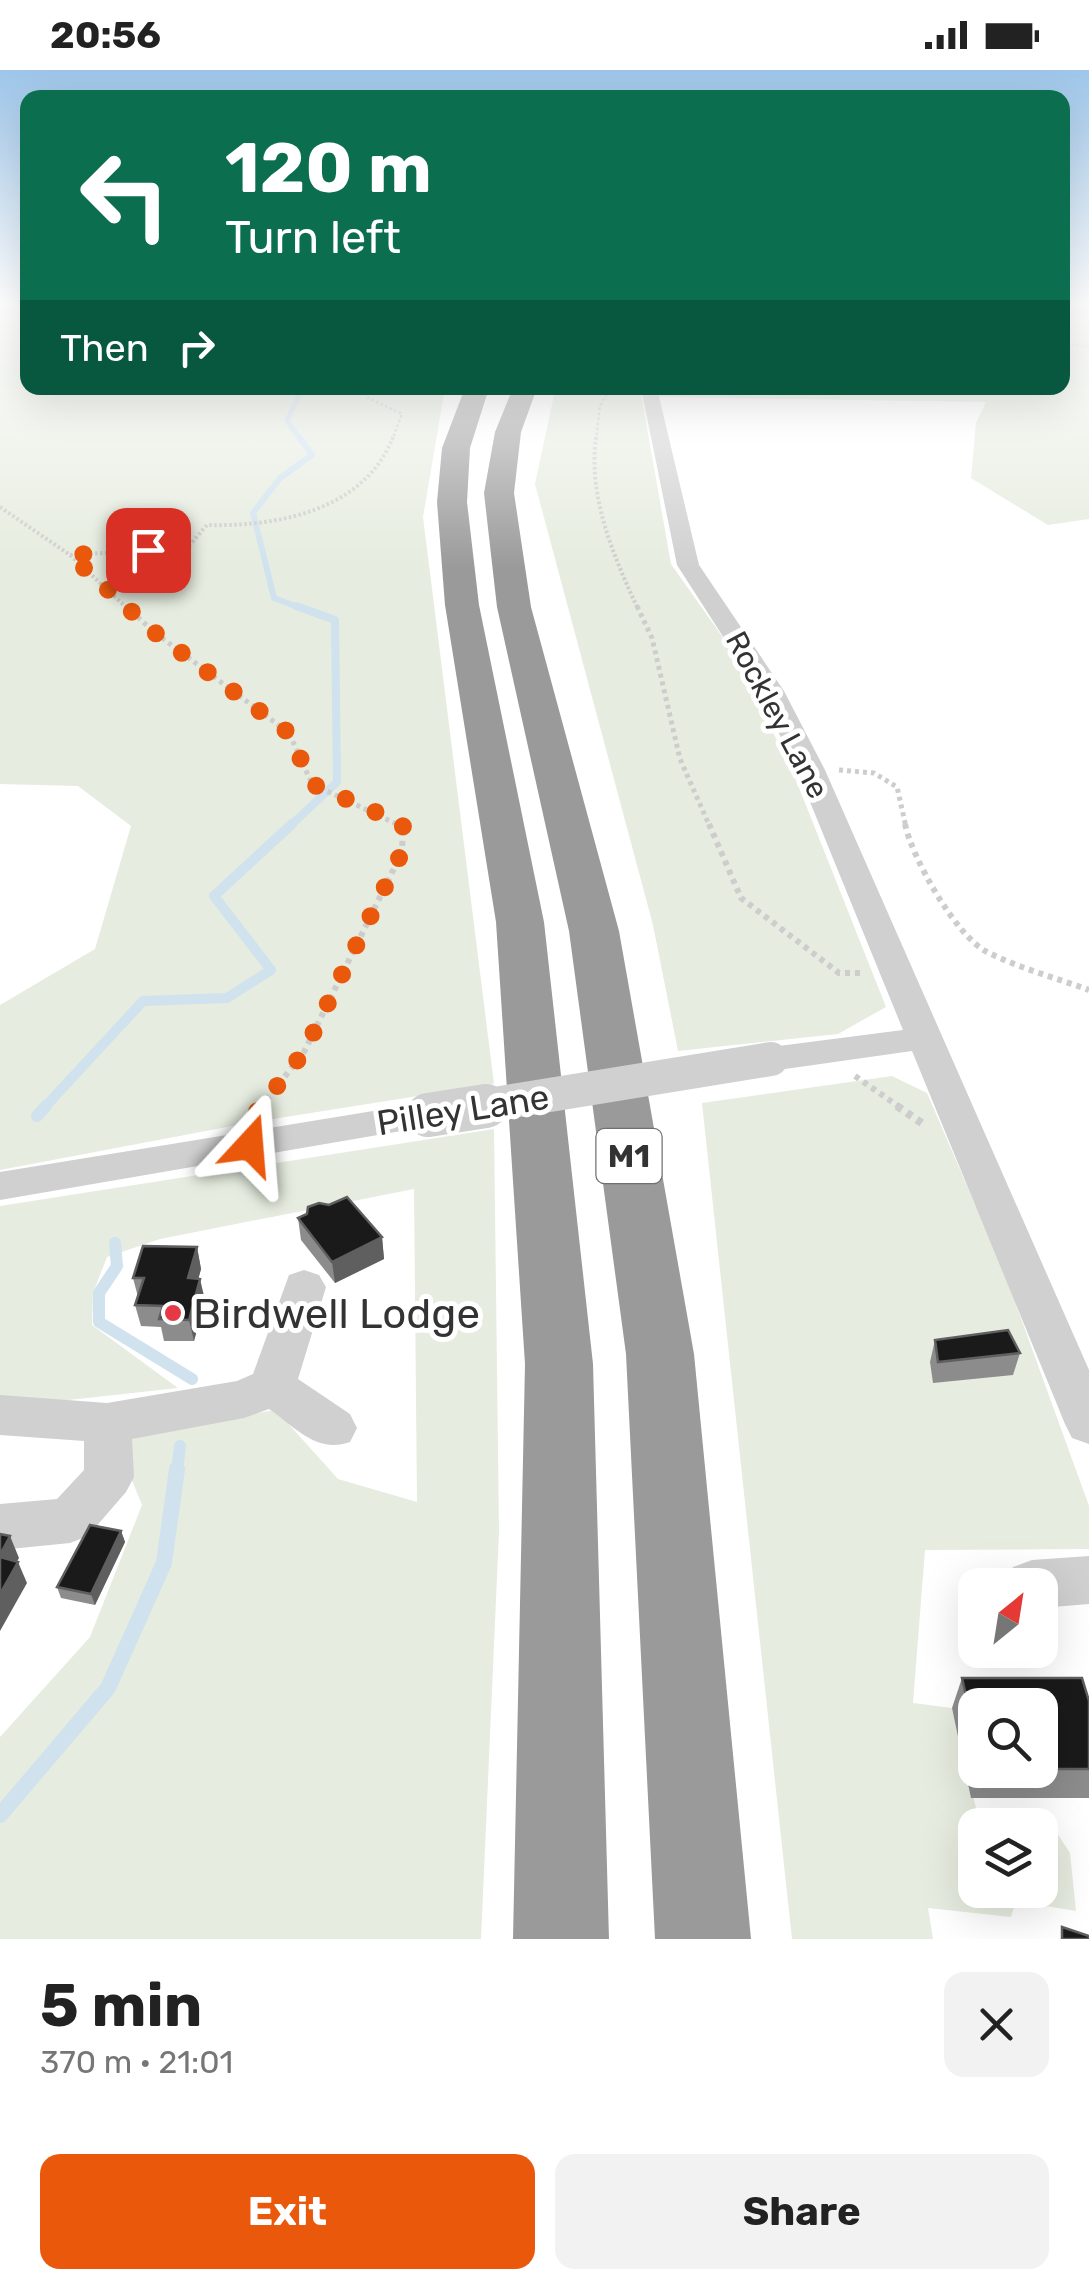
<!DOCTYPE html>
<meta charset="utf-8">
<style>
body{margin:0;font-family:Rubik,sans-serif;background:#f2f2f2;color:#222;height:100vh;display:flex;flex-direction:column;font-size:38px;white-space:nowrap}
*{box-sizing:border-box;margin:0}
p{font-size:32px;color:#767676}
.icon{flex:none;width:55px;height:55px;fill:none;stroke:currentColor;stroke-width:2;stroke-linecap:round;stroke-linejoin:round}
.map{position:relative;height:1869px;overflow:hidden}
.sheet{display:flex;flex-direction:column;background:#fff;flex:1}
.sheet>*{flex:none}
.top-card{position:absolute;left:20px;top:20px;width:1050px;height:305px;border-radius:20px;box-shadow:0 10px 40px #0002;background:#0b6e4f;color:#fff;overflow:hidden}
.needle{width:65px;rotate:30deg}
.buttons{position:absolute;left:958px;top:1498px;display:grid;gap:20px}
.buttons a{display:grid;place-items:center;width:100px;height:100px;border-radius:20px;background:#fff;box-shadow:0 10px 40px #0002;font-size:50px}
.pin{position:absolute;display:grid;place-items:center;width:85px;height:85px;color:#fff;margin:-42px;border-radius:20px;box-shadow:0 5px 15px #0006}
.me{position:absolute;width:110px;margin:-55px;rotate:19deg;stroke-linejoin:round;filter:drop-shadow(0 0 8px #0008)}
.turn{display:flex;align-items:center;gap:35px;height:210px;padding:0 40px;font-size:45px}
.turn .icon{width:130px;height:130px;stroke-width:2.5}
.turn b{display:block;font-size:70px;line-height:85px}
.then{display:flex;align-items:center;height:95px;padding:0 40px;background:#0003;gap:20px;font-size:38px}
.round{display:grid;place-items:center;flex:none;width:105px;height:105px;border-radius:20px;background:#f2f2f2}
.summary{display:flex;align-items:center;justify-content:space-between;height:170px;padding:0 40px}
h1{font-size:60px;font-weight:700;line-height:75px}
.primary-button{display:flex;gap:20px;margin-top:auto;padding:20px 40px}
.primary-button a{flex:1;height:115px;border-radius:20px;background:#ea580c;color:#fff;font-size:40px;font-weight:700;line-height:115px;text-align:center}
.primary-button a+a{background:#f2f2f2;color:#222}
.status{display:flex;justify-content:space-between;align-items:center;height:70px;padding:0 50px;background:#fff;direction:ltr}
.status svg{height:28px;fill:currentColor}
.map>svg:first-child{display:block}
</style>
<div class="status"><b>20:56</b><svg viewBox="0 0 49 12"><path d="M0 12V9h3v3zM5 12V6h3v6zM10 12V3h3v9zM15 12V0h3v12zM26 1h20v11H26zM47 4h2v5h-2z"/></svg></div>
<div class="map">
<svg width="1089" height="1869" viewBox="0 0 1089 1869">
<rect width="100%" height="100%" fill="#fff"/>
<g fill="#e6ecdf" fill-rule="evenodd">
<path d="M0,237H27L28,318H445L423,447L494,1014L248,1053L0,1100V935L95,879L131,756L78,716L0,714Z"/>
<path d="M1063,237H1089V449L1048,455L971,408L976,353L986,332L658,327V318H1062Z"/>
<path d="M559,318H640L671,494L731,579L792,700L886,937L838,964L678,981L653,855L535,414L554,325Z"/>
<path d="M892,1006L927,1023L1005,1204L1089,1436V1479L925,1480L913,1633L952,1638L977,1742L1053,1757L1070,1783L1076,1841L1016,1831L1011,1847L928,1838L933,1869H792L702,1033ZM975,1755H1040V1820H975Z"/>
<path d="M494,1059L499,1461L481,1869H0V1667L90,1567L142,1435L114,1366L276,1340L338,1409L417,1432L414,1119L160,1169L107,1187L93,1223L92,1255L178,1318L32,1334L0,1330V1136Z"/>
</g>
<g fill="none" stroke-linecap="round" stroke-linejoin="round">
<path stroke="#cfe2ee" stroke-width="5" d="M301,370L287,351L302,318"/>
<path stroke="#cfe2ee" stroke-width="6" d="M299,367L312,385L280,408L253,443L274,528L303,539"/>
<path stroke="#cfe2ee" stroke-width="8" d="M289,757L337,712L335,550L296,536"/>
<path stroke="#cfe2ee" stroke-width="10" d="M44,1038L143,931L227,928L271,900L214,826L292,754"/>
<g stroke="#cfe2ee" stroke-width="12">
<path d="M37,1046L46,1036"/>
<path d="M115,1173L117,1196L99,1223V1252L192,1309"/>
<path d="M177,1401L180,1376"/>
</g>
<path stroke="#cfe2ee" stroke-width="16" d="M0,1745L108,1618L164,1493L177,1399"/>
<g stroke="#cdcdcd" stroke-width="2.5" stroke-dasharray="2.5 2.5" stroke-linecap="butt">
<path d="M1062,273L1089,277"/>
<path d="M366,318V327L402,344L392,370"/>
<path d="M596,370L600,336L610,318"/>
</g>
<g stroke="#cdcdcd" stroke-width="4" stroke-dasharray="2.5 2.5" stroke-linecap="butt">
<path d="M596,367C588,427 613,485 638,539"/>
<path d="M0,437L70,485L128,539"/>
<path d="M70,485L187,478L207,455C278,457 365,440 393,367"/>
</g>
<g stroke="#cdcdcd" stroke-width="5" stroke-dasharray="4 4" stroke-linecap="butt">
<path d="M126,536L154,562L289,663L312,714L403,757"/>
<path d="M637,536L652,568L680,689L710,757"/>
<path d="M839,700L874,703L897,717L906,757"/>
</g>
<g stroke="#cdcdcd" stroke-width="6" stroke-dasharray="5 5" stroke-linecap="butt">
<path d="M709,754L741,828L839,903H863"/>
<path d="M905,754C912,788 956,866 987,882C1019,898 1056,908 1089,920"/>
<path d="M855,1006L901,1038"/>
<path d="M260,1038L304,982L402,782L403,754"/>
</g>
<g stroke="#cdcdcd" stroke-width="8" stroke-dasharray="6 6" stroke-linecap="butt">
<path d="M897,1036L926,1056"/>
<path d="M254,1046L262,1036"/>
</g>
<g fill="#d0d0d0" fill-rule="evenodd">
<path d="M641,318H657L699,495L784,621L825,700L1089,1300V1374L1072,1368L1065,1354L912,981L771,1001L758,997L753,989L758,981L771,977L903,960L797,700L758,621L677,495Z"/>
<path d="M428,1032L442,1036L447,1045L442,1054L0,1130V1102Z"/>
<path d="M304,1200L319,1205L326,1217L298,1309L350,1344L357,1358L350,1372C317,1384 295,1357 269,1339L244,1348L132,1369L134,1407L126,1422L88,1466L70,1473L0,1480V1434L57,1429L84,1400V1371L0,1365V1325L107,1333L237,1311L253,1304L289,1205Z"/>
<path d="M1089,1486V1534L1040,1538V1515L1006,1514L1013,1497L1032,1490Z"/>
</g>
<g fill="#9a9a9a" fill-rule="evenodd">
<path d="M465,318H489L470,378L467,432L479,535L544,852L593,1294L609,1869H513L525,1294L496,852L445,535L437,432L442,378Z"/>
<path d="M513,318H537L521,362L514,423L531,537L619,861L694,1284L751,1869H655L626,1284L569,861L497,537L484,423L495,362Z"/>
</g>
<path stroke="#d0d0d0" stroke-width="34" d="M470,1038L771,989"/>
<path stroke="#d0d0d0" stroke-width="44" d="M428,1045L486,1036"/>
</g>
<g fill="#8c8c8c" fill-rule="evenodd">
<path d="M298,1148L382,1167L384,1189L335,1213L301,1170Z"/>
<path d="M197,1177L201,1199L198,1209L205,1230L194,1271H164L161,1257L141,1256L135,1235L138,1227L133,1208Z"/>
<path d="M935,1270L1020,1283L1013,1305L933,1313L930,1292Z"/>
<path d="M121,1461L125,1472L95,1535L61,1528L57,1517Z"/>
<path d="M962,1608L1089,1631V1728H971L952,1638ZM975,1635H1040V1700H975Z"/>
</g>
<g fill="#5f5f5f">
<path d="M382,1167L384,1189L335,1213L332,1192Z"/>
<path d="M197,1177L201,1199L193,1229L188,1208Z"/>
<path d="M200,1209L205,1230L194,1271L189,1250Z"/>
<path d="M121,1461L125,1472L95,1535L91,1524Z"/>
<path d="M10,1466L19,1488L7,1508L0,1490V1485Z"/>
<path d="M18,1492L27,1513L0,1561V1524Z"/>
</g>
<g fill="#1a1a1a" stroke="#5f5f5f" stroke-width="2.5">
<path d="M347,1127L382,1167L332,1192L298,1148L307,1144L308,1137L319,1133L329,1135Z"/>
<path d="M143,1176L197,1177L188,1208L200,1209L189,1250L159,1249L163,1236L135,1235L144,1208H133Z"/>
<path d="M1008,1260L1020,1283L938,1292L935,1270Z"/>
<path d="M90,1455L121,1461L91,1524L57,1517Z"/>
<path d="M0,1464L10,1466L0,1485Z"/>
<path d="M0,1487L18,1492L0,1524Z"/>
<path d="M962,1608H1082L1089,1631V1699H1040V1635H975V1665Z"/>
<path d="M1062,1857L1089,1866V1869H1062Z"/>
</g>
<linearGradient id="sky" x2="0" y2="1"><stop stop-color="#9ec6ea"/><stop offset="0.47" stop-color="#fff"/><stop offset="1" stop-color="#fff" stop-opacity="0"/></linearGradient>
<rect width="1089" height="499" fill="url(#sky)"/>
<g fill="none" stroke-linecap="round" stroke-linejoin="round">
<path stroke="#ea580c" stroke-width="18" stroke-dasharray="0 32.4" d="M148,480L70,485L154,562L289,663L312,714L403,754L402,782L304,982L248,1053L250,1075"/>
</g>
<circle fill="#e63946" stroke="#fff" stroke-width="4" cx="173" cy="1243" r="10"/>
<g text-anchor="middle" stroke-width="10" stroke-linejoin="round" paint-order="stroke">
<g font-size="30" fill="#333" stroke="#fff">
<text transform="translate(777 645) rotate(62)" y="10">Rockley Lane</text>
</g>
<rect fill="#fff" stroke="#707070" stroke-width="2.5" x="596.5" y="1059" width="65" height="54" rx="8"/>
<g font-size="32" font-weight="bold" fill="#333">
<text x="629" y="1097">M1</text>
</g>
<g font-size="35" fill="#333" stroke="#fff">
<text transform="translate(463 1040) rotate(-9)" y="12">Pilley Lane</text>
</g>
<g font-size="42" fill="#333" stroke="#fff" text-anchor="start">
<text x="193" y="1258">Birdwell Lodge</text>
</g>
</g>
</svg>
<div class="buttons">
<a><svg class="needle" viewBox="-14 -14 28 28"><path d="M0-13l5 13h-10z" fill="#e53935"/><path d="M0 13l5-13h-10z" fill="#767676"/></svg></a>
<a><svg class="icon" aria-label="search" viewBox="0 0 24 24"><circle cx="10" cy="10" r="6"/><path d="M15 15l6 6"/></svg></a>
<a><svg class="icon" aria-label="layers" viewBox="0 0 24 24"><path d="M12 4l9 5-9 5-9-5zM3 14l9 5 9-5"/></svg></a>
</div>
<div class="pin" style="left:148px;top:480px;background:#d93025"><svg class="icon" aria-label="arrive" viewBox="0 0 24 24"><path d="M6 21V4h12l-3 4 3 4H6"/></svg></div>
<svg class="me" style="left:250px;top:1075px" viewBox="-20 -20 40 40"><path d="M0-17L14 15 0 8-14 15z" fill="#ea580c" stroke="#fff" stroke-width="4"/></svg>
<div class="top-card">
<div class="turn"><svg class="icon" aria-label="left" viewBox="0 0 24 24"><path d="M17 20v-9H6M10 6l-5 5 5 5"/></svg><div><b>120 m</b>Turn left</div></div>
<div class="then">Then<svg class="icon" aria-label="right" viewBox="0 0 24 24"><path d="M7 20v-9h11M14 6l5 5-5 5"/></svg></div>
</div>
</div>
<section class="sheet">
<div class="summary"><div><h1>5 min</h1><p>370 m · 21:01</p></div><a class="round"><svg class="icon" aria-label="close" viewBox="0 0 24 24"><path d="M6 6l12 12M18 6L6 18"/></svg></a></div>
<div class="primary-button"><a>Exit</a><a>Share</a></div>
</section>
